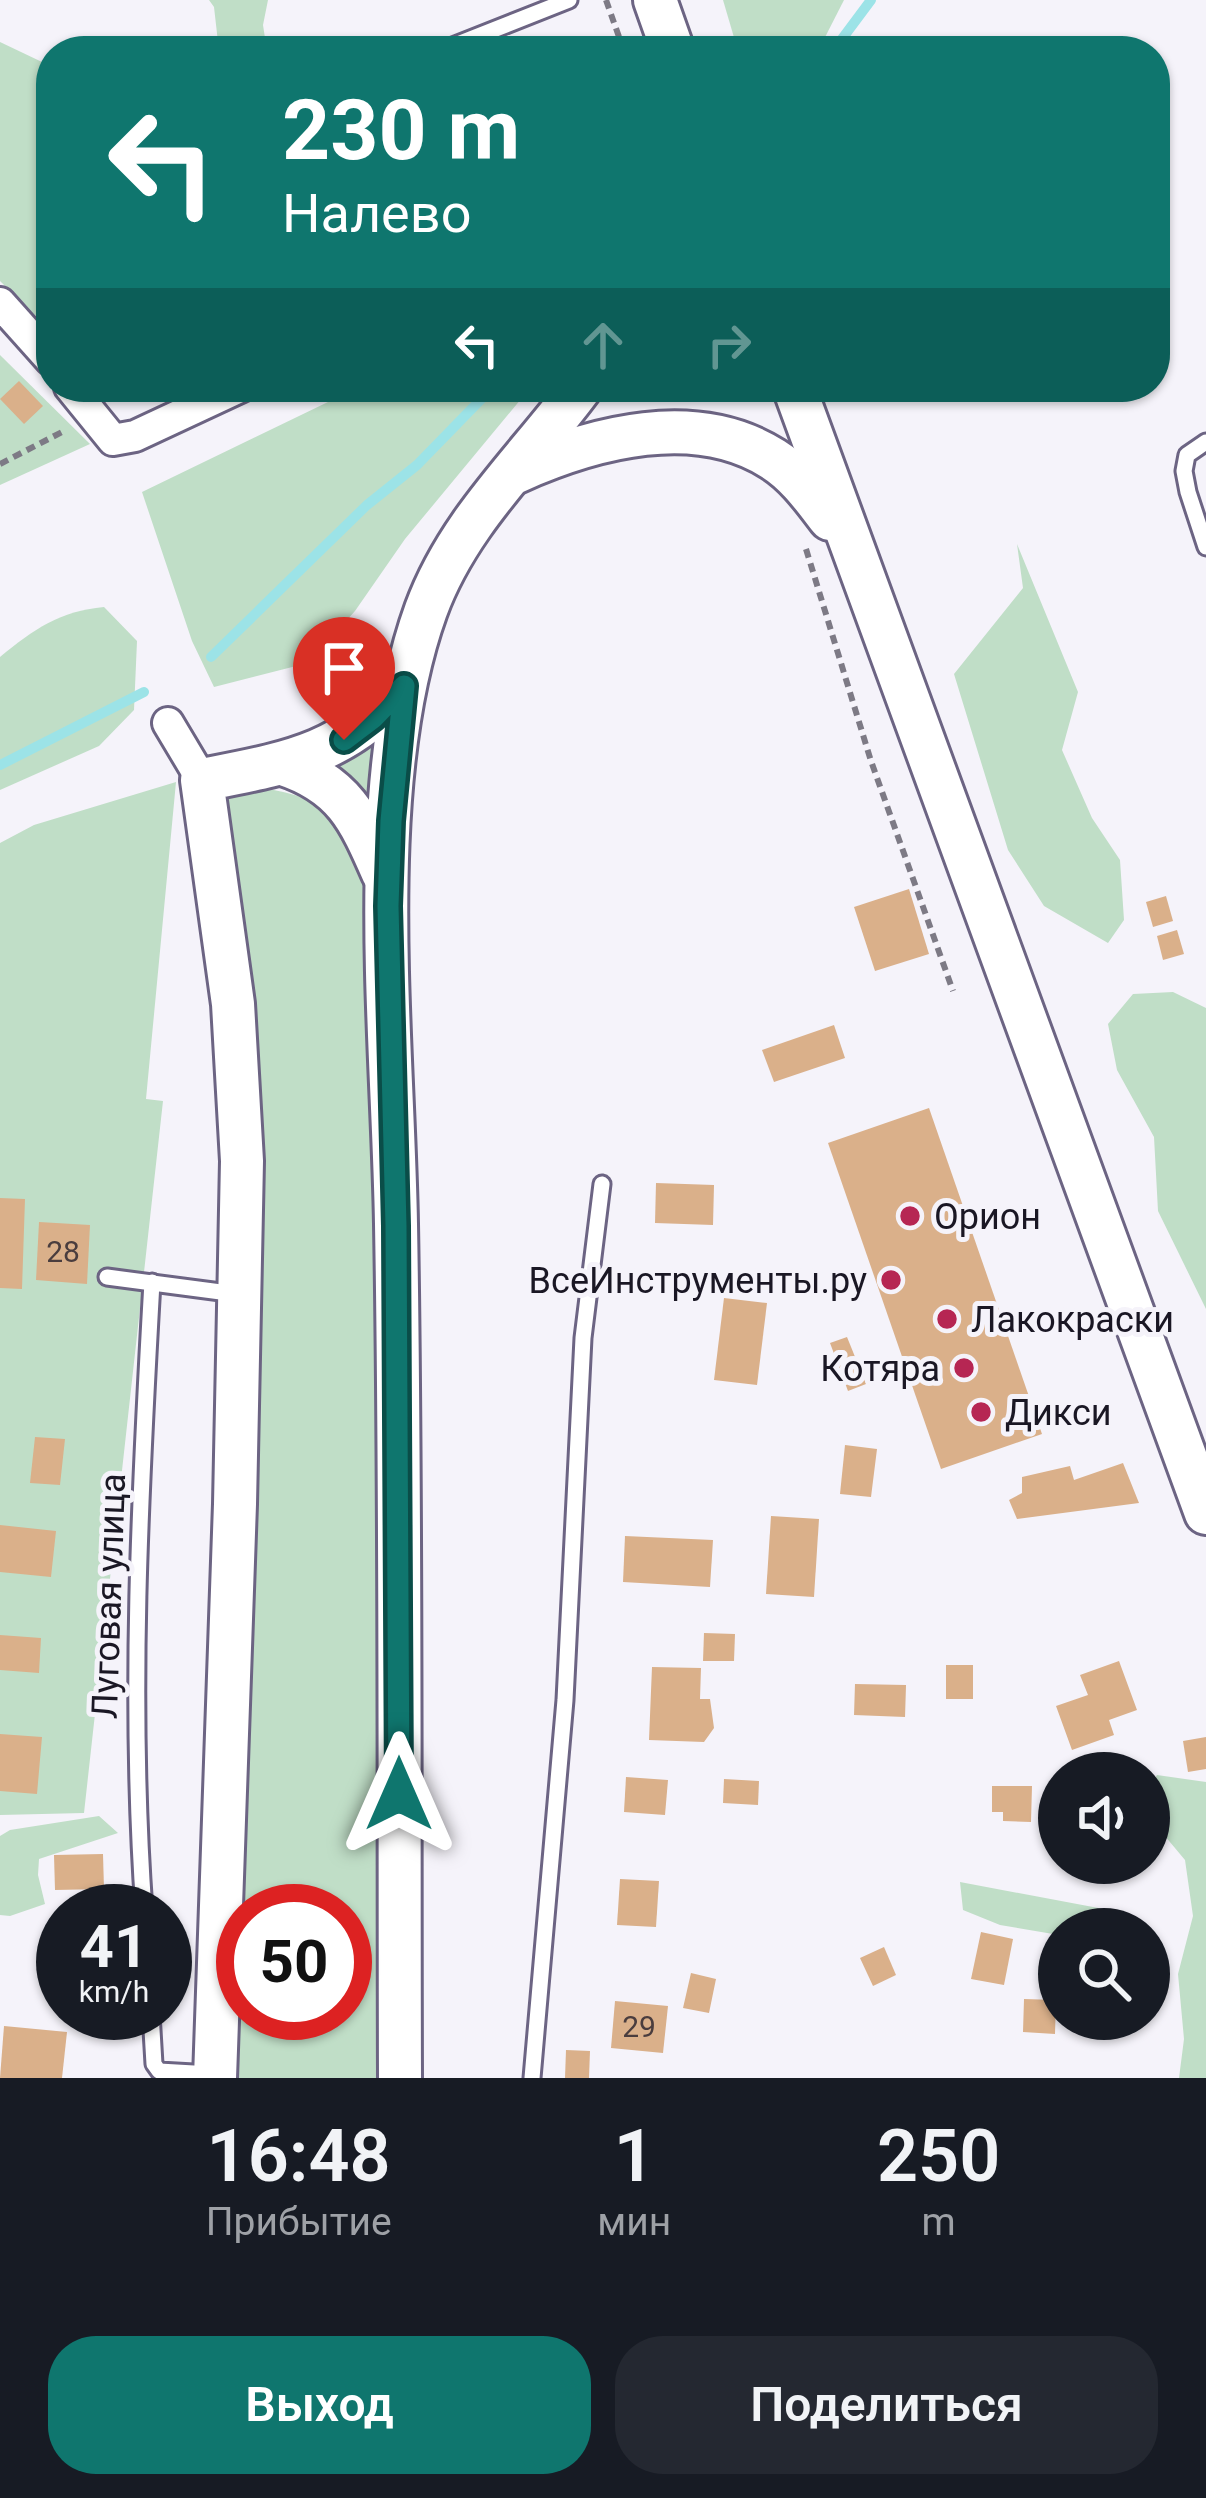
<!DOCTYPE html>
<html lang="ru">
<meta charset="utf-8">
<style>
body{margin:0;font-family:Roboto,sans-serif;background:#242831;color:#f1f3f6;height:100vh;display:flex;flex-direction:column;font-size:45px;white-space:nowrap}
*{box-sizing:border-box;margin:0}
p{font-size:39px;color:#9ea1a6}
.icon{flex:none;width:66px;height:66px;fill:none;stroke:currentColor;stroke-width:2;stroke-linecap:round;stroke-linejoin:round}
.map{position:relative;height:2078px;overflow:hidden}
.details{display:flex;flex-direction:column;background:#171b24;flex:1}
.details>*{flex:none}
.guide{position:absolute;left:36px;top:36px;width:1134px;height:366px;border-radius:48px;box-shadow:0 3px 9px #0004;background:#0f766e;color:#fff;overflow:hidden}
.fabs{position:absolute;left:1038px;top:1752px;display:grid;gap:24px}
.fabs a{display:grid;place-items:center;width:132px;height:132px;border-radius:50%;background:#171b24;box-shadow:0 3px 9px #0004;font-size:60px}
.speed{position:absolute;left:36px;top:1884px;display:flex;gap:24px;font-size:60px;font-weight:700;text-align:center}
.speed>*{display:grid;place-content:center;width:156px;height:156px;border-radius:50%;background:#171b24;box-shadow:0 3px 9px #0004;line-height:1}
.speed small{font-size:30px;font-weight:400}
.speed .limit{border:18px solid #d22;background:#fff;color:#111}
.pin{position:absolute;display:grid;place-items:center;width:102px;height:102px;color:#fff;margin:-123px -51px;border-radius:50% 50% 50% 0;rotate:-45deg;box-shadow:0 0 12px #0007}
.pin .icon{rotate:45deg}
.me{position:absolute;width:132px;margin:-66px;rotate:0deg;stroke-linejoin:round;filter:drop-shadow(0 0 9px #0008)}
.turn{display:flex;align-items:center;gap:42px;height:252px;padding:0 48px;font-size:54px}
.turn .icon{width:156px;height:156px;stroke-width:2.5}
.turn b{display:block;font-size:84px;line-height:102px}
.lanes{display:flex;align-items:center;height:114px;padding:0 48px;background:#0003;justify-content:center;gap:60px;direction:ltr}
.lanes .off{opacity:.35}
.eta{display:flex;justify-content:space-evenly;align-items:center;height:204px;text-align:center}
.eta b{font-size:72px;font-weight:600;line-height:84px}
.primary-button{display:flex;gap:24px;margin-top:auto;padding:24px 48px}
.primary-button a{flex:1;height:138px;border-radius:48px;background:#0f766e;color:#fff;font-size:48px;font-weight:600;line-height:138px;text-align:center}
.primary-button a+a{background:#242831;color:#f1f3f6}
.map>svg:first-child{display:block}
</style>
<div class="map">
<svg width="1206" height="2078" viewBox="0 0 1206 2078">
<rect width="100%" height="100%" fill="#f5f3fa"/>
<g fill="#c0dec7" fill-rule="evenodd">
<path d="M209,0H268L263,25L267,51H219L214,7Z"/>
<path d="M723,0H844L818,51H738Z"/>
<path d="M0,42L42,62L51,82V331L0,281Z"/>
<path d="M0,355L90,444L0,485Z"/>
<path d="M359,387H531L405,539L355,611L308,663L214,687L192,641L142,492Z"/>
<path d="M1017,544L1078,692L1062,750L1092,818L1120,860L1124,920L1108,943L1044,906L1008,850L954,674L1023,588Z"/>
<path d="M104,607L137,641L134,710L99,746L0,790V657C34,629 60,611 104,607Z"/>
<path d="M385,718L382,847L326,759Z"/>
<path d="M176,782L146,1099L163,1101L84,1813L0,1815V843L34,825Z"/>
<path d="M236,787C325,789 351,820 371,904L381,2078H224L222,789ZM243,1911H345V2013H243Z"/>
<path d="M1173,992L1206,1008V1309L1158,1211L1154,1137L1117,1070L1108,1024L1133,994Z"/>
<path d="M1157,1775L1206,1782V2078H1179L1184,2039L1178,1974L1193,1916L1185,1860L1149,1817V1787Z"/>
<path d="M99,1816L118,1833L39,1859L38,1875L45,1904L10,1916L0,1915V1836L10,1830Z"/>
<path d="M960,1882L1109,1910L1148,1929H1059V1935L1000,1925L963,1910Z"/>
</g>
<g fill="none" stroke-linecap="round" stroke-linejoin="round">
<g stroke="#9ce3e7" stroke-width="10">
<path d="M833,51L871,0"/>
<path d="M211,657L367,505L417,465L493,387"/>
<path d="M0,765L144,692"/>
</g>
</g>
<g fill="#dab08a">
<path d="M19,381L43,406L24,424L0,399Z"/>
<path d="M909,889L929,954L875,971L854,907Z"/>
<path d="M1166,896L1173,921L1153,927L1146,902Z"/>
<path d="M1177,930L1184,954L1163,960L1157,936Z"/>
<path d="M834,1025L845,1058L774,1082L762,1050Z"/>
<path d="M929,1108L1042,1434L941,1469L828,1143Z"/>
<path d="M656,1183L714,1185L713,1225L655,1223Z"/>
<path d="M0,1198L25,1199L22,1289L0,1288Z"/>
<path d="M39,1222L90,1225L87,1284L36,1280Z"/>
<path d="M724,1298L767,1303L757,1385L714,1380Z"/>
<path d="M847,1337L866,1384L848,1391L830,1343Z"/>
<path d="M35,1437L65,1439L60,1485L30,1483Z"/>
<path d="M845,1445L877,1449L871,1497L840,1494Z"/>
<path d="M1123,1463L1139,1503L1017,1519L1009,1500L1022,1493V1477L1070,1466L1074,1480Z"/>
<path d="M771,1516L819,1519L814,1597L766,1594Z"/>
<path d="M0,1525L56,1531L51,1577L0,1572Z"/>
<path d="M625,1536L713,1540L710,1587L623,1582Z"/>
<path d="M704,1633L735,1634L734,1661H703Z"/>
<path d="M0,1635L41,1638L39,1673L0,1670Z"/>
<path d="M1119,1661L1137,1710L1109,1720L1114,1735L1072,1750L1056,1706L1088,1695L1080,1675Z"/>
<rect x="946" y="1665" width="27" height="34"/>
<path d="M652,1667L701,1668L700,1699H710L714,1728L704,1742L649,1740Z"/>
<path d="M855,1684L906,1685L905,1717L854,1715Z"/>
<path d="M0,1734L42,1737L37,1794L0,1791Z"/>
<path d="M1206,1737V1769L1188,1772L1183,1741Z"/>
<path d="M626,1777L668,1780L665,1815L624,1812Z"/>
<path d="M724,1779L759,1781L758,1805L723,1803Z"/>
<path d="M992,1786H1032L1031,1822L1003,1821V1812H992Z"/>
<path d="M1049,1816H1059V1850H1048Z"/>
<path d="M103,1854L104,1889L55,1890L54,1855Z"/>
<path d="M1087,1863H1121V1879L1086,1878Z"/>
<path d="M620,1879L659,1881L656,1927L617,1925Z"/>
<path d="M981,1932L1013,1939L1004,1985L971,1979Z"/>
<path d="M884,1947L896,1975L873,1986L860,1958Z"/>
<path d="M691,1973L716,1979L709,2013L683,2008Z"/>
<path d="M1024,1999L1056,2000L1055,2034L1023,2032Z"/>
<path d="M615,2001L668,2006L663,2053L611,2048Z"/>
<path d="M4,2026L67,2032L62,2078H0Z"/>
<path d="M566,2050L590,2051L589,2078H565Z"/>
</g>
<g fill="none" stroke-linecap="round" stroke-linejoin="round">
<defs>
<g id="lane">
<path d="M440,51L569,0"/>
<path d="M1206,442L1187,455L1184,471L1188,492L1206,547"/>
<path d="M107,1277L236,1294"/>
<path d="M144,1911C129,1701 140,1493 152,1282"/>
<path d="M151,2013L154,2064L159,2071L211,2074"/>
<path d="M532,2078L565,1700L583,1338L602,1184"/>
</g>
<g id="street">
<path d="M0,303L51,360"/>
<path d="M70,387L113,440L135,436L240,387"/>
<path d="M168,723L202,780"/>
</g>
<g id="secondary">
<path d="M655,0L673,51"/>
<path d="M794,387L1206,1513"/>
<path d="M516,472C594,437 696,410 773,459C797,474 813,497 830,519"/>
<path d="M283,764C344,784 359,818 383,873"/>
<path d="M215,2078L235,1504L242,1161L233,1004L202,780C288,763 344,755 404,686"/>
<path d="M400,2078C399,1793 401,1508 396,1224C393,1038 363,784 426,610C458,522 527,460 581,387"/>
</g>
</defs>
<use href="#lane" stroke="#6c6483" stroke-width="21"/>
<use href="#street" stroke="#6c6483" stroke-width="36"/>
<use href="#secondary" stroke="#6c6483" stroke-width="48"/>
<g stroke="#7d7a85" stroke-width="6" stroke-dasharray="9 6" stroke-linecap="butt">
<path d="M606,0L624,51"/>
<path d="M0,464L66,430"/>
<path d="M806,549L871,761L953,991"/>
</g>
<use href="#lane" stroke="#fff" stroke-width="15"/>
<use href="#street" stroke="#fff" stroke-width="30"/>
<use href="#secondary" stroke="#fff" stroke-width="42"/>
</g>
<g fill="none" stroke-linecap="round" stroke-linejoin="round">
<defs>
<path id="route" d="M344,740L373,718L404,686L391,821L388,906L396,1226L399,1794"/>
</defs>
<use href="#route" stroke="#0a4d48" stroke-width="30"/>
<use href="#route" stroke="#0f766e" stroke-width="21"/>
</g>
<g fill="#b62653" stroke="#f5f3fa" stroke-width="4.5">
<circle cx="910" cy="1216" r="12"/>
<circle cx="891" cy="1280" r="12"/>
<circle cx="947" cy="1319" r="12"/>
<circle cx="964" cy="1368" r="12"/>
<circle cx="981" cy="1412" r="12"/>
</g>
<g text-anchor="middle" stroke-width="10" stroke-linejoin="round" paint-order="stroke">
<g font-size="30" fill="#4a3d3e">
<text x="63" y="1262">28</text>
<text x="639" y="2037">29</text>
</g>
<g font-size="36" fill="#1a1724" stroke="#f5f3fa" text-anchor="start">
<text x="934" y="1229">Орион</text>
<text x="867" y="1293" text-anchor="end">ВсеИнструменты.ру</text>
<text x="971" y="1332">Лакокраски</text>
<text x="940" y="1381" text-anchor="end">Котяра</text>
<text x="1005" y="1425">Дикси</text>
</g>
<g font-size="36" fill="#1a1724" stroke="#f5f3fa">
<text transform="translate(108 1596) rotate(-88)" y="13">Луговая улица</text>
</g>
</g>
</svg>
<div class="fabs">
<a><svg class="icon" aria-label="sound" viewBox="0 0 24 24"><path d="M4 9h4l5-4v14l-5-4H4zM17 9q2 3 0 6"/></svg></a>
<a><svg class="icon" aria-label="search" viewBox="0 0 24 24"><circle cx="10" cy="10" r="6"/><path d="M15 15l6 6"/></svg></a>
</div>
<div class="speed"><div>41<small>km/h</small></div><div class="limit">50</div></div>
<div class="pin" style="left:344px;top:740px;background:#d93025"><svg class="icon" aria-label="arrive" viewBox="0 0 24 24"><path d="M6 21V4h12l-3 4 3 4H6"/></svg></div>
<svg class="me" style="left:399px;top:1794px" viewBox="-20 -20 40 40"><path d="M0-17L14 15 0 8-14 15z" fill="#0f766e" stroke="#fff" stroke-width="4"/></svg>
<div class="guide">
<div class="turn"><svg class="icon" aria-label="left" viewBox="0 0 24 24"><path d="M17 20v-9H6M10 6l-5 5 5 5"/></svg><div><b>230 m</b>Налево</div></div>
<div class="lanes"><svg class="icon" aria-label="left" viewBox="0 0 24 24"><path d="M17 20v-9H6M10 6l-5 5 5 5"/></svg><svg class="icon off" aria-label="ahead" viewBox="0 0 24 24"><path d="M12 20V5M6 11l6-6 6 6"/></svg><svg class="icon off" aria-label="right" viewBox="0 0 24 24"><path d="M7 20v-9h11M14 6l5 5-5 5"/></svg></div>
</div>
</div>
<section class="details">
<div class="eta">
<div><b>16:48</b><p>Прибытие</p></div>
<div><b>1</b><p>мин</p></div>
<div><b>250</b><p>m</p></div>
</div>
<div class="primary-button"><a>Выход</a><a>Поделиться</a></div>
</section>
